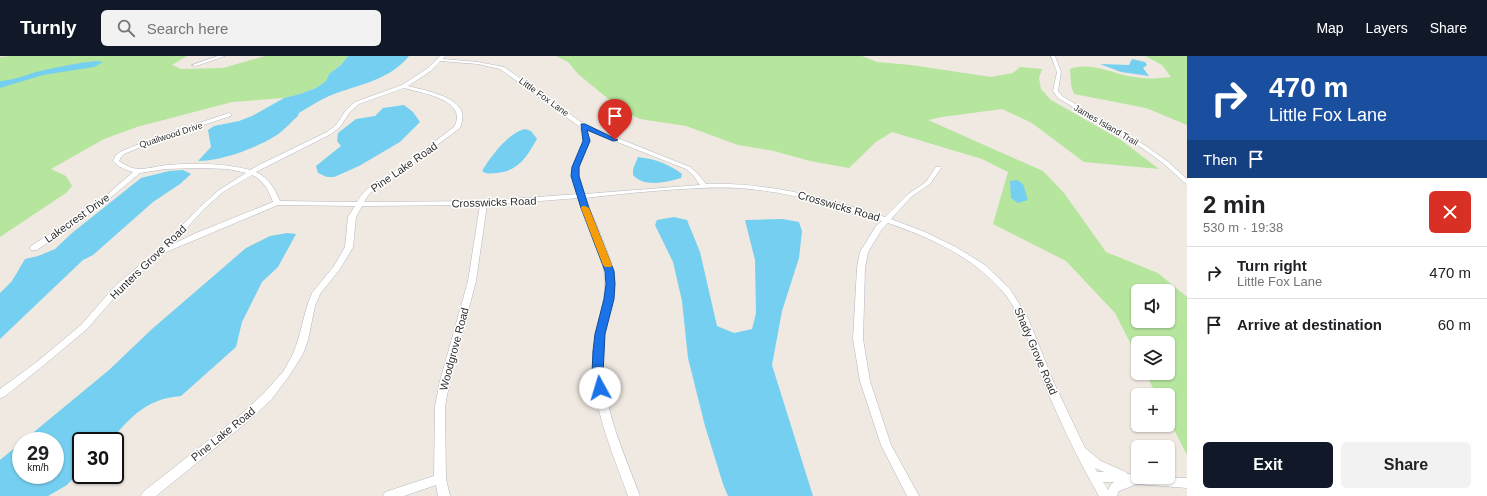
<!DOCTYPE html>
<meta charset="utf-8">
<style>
body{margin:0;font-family:Helvetica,sans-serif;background:#f2f2f2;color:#202124;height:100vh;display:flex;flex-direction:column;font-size:15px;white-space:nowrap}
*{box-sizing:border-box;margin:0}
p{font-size:13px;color:#757577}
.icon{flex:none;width:22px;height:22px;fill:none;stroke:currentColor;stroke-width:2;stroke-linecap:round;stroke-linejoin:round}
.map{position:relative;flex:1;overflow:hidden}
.details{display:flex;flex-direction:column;background:#fff;width:300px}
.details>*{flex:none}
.top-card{background:#1a4fa0;color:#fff;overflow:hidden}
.fabs{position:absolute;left:1131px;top:228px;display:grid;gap:8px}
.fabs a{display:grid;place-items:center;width:44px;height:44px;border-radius:6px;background:#fff;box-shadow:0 1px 3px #0004;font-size:20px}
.speed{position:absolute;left:12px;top:376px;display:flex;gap:8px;font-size:20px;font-weight:700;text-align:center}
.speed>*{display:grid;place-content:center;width:52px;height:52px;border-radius:50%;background:#fff;box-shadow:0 1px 3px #0004;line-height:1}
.speed small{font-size:10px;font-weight:400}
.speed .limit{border:2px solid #111;border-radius:6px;background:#fff;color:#111}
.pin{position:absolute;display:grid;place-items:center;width:34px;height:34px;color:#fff;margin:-41px -17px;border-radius:50% 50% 50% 0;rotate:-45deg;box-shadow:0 0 4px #0007}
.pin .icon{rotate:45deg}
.me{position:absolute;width:44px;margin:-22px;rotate:354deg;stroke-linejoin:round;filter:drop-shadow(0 0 3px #0008)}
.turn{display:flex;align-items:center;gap:14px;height:84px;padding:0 16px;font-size:18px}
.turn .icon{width:52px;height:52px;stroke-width:2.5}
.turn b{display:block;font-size:28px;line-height:34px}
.then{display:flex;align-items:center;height:38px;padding:0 16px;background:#0003;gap:8px;font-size:15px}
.round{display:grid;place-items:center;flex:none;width:42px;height:42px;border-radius:6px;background:#f2f2f2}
.head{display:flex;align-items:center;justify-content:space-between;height:68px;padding:0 16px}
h1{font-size:24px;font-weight:700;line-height:30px}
.button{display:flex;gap:8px;margin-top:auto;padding:8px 16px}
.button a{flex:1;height:46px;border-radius:6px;background:#111827;color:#fff;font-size:16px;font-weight:700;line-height:46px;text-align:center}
.button a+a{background:#f2f2f2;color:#202124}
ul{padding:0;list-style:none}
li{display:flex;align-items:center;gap:12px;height:52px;padding:0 16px;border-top:1px solid #e0e0e0}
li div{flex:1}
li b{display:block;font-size:15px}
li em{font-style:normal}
header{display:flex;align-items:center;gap:24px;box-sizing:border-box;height:56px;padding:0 20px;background:#111827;color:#fff}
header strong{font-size:19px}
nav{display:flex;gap:22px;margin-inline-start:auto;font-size:14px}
.search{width:280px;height:36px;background:#f2f2f2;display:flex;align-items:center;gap:10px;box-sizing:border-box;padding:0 14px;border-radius:6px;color:#757577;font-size:15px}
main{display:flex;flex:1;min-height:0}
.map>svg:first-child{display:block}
</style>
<header>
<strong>Turnly</strong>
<div class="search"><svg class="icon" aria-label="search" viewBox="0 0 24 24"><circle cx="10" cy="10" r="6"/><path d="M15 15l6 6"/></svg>Search here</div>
<nav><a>Map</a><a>Layers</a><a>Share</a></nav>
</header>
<main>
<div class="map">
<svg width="1187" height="440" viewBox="0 0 1187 440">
<rect width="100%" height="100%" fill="#efe9e1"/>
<g fill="#b6e59e" fill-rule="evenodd">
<path d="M9,0H187L172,9L181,13L223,12L265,0H348L341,9L329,18L326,25L316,32L300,38L284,42L232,46L137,71L104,83L51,113L66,120L72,130L66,137L0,181V1Z"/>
<path d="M556,0H862L877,6L911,9L991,21L1013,17L1020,11L1042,13L1039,22L1041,33L1051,44L1121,84L1159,113L1084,106L1032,67L1002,53L942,61L928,64L1043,115L1064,137L1106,196L1158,217L1187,241V399L1168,362V339H1157L1145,317H1168V287H1138V302L1115,257L1066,205L993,168L1008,116L982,103L892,76L876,86L849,112L810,105L774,95L738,89L686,70L640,63L623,55L578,18L568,6ZM1138,235H1168V265H1138Z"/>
<path d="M1145,0H1187V69L1146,52L1074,38L1071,29L1070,13C1089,6 1109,16 1128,20C1142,23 1156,23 1171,21L1162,9Z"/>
</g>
<g fill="#75cff0" fill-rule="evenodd">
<path d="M348,0H409C386,28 353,28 323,43C315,47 307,52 299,57L298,60C291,66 284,74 277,79C256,92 223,105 198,105L211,91L208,74L214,70L239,65L252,60L284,42L300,38L316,32L326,25L329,18L341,9Z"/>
<path d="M1132,3L1145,6L1147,9L1143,12L1149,20L1121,16L1100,8L1129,9Z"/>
<path d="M97,5L103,6L94,11L43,19L0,32V25C13,24 24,20 36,16C56,11 77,7 97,5Z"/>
<path d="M404,49L413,56L420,66L400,86L359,110L334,121H327L318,117L316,110L341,90L337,85L338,77L356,63L375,60L383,52Z"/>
<path d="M525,73L531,75L537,83C527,100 519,115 497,117C492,117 487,119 482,115C490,101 509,76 525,73Z"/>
<path d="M638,101C655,103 669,108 682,118L681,122C667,126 644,132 633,119V113Z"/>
<path d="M183,114L191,118L180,128L153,146L93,199L83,204L0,283V237L12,225L25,203L38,200L55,193L72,177L141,122L169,115Z"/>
<path d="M1017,124L1023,128L1028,144L1018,147L1011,142L1010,125Z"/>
<path d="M674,161L687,164L700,196L717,270L734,277L752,273L756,257L755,204L745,164L783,163L799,166L802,175L799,202L782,255L772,309L813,440H728L723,428L705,370L688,302L682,245L673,206L655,169L657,164Z"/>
<path d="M287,177L296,178L278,211L262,226L242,266L236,291L181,340C146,343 132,360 110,385H81V414L67,429L48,440H0V404L109,314L152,273L246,192L270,180ZM21,385H55V419H21Z"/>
</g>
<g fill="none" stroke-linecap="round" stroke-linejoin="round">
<defs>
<g id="minor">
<path d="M218,0H225L196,10L192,9Z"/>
<path d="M440,0H445L443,3L478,6L504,11L585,69L690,111L697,117L706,128C768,126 827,142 885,161L907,139L926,126L936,111H940L941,112L930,128L911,141L891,163L925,176L956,191L985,209L1010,233L1028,262L1054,327L1085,392L1101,405L1126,416L1127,418L1138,419V421L1187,422V432L1137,428L1119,435L1117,440H1099C1077,402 1058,361 1041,320C1030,292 1023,260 1004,237C974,201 931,182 888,167L882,173L868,196L865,212L863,283L870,325L891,389L919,440H907L881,389L860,325L853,283L857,212L860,196L876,170L882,165C835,149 787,135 737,132C719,131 700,132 682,133C650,135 618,138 585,142C594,165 613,201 614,225C614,240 609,255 606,270C603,286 601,302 603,318C607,361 625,400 640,440H628C614,400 596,360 593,317C592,301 594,284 598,268C601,256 604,245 605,232C607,204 589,169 579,142L487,149L476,225L450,325L445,350L446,423L450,440H438L436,429L404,440H383L385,436L434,420L435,350L440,325L468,225L480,149L362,150L356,161L353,191L340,213L320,238L315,250L308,284L303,298L289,320L271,344L246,367L156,440H141L143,436L238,361L263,338L283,316L293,298L298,284L307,250L312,237L334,210L345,191L348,161L355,150L278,149L164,197L122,233L87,273L44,309L4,341L0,342V333L38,305L81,269L116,229L157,195L200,151L219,134L246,117L228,113L200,112L165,113L140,117L103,148L37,194H31L30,192L31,190L99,146L133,116C126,114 118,111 113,105L116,99L120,96L153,82L229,57L231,58V60L157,84L124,98L121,101L119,105C125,109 132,113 139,113C148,113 157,110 167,109C194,107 223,107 250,114L261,108L327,76L336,69L346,54L355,46L402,29L428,12ZM440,5L478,8L500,13L580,71L584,85L573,111V126L577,138L485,145L364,146L367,141L375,132L394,121L460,72C462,66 464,60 461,54C453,39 423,34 408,30L432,14ZM404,32C418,36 458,42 457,62C457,65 455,69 454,71C434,86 413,102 392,117C377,128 367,129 357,146L280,145C274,132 269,122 256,116L331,78L340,71L350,56L359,48ZM587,74L686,113L693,119L700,129L584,138L579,126V111L590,85ZM252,119C264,125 268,133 273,146L196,177L171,189L204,153L223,136ZM1095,412L1104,416H1097ZM1103,426H1114L1111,428L1108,434Z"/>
<path d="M1051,0H1055L1061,16L1058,35L1062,40L1146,90L1167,105L1187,123V128L1185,127L1163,107L1142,92L1058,42L1053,35L1057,16Z"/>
</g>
</defs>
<use href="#minor" stroke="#b4b7c1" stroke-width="1"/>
<use href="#minor" fill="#fff" fill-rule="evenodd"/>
</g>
<path fill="#1a73e8" stroke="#114b97" d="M581,68H585L618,84L613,85L587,74L590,85L579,111V120L589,152L614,215L615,228L614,243L605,278L603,318L606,332L604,335L600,336L596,335L592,318L593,295L595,278L604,243L606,228L605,215L581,152L571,120L572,111L583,85Z"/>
<path fill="#f59e0b" d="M582,150H585L589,152L612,209L611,211H605L603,209L581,152Z"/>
<g text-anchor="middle" stroke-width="3" stroke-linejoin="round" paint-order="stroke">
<g font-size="9" fill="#2e2e2e" stroke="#fff">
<text transform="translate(544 41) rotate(36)" y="3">Little Fox Lane</text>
<text transform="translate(1106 69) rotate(30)" y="3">James Island Trail</text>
<text transform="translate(171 79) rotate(-18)" y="3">Quailwood Drive</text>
</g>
<g font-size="11" fill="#2e2e2e" stroke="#fff">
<text transform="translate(404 111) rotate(-35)" y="4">Pine Lake Road</text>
<text transform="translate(494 146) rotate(-2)" y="4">Crosswicks Road</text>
<text transform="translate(839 150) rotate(16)" y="4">Crosswicks Road</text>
<text transform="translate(77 162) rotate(-35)" y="4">Lakecrest Drive</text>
<text transform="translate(148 206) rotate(-44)" y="4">Hunters Grove Road</text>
<text transform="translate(454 293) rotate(-75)" y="4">Woodgrove Road</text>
<text transform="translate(1036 295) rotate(67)" y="4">Shady Grove Road</text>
<text transform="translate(223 378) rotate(-39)" y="4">Pine Lake Road</text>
</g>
</g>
</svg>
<div class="fabs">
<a><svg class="icon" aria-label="sound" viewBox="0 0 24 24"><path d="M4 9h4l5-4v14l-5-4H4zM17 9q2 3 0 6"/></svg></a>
<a><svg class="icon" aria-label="layers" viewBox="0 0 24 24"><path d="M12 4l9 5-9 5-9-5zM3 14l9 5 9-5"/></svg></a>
<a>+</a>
<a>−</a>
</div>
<div class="speed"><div>29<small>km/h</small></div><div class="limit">30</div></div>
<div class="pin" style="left:615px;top:84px;background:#d93025"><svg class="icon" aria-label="arrive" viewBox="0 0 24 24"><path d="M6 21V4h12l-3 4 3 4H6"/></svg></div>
<svg class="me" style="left:600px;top:332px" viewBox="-20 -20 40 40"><circle r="19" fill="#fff"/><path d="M0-13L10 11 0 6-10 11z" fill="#1a73e8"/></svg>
</div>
<section class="details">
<div class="top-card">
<div class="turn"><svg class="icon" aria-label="right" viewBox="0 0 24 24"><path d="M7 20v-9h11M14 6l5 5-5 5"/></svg><div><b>470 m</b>Little Fox Lane</div></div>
<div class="then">Then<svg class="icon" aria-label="arrive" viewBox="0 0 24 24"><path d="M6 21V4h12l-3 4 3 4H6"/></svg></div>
</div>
<div class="head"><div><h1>2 min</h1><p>530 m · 19:38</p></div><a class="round" style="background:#d93025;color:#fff"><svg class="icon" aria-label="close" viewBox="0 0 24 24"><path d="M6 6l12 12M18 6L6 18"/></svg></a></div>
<ul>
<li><svg class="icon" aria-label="right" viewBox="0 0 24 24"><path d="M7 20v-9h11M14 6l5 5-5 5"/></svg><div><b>Turn right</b><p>Little Fox Lane</p></div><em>470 m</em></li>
<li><svg class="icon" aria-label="arrive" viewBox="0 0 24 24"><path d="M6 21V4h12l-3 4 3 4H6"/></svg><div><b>Arrive at destination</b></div><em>60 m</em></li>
</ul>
<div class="button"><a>Exit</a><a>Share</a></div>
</section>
</main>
